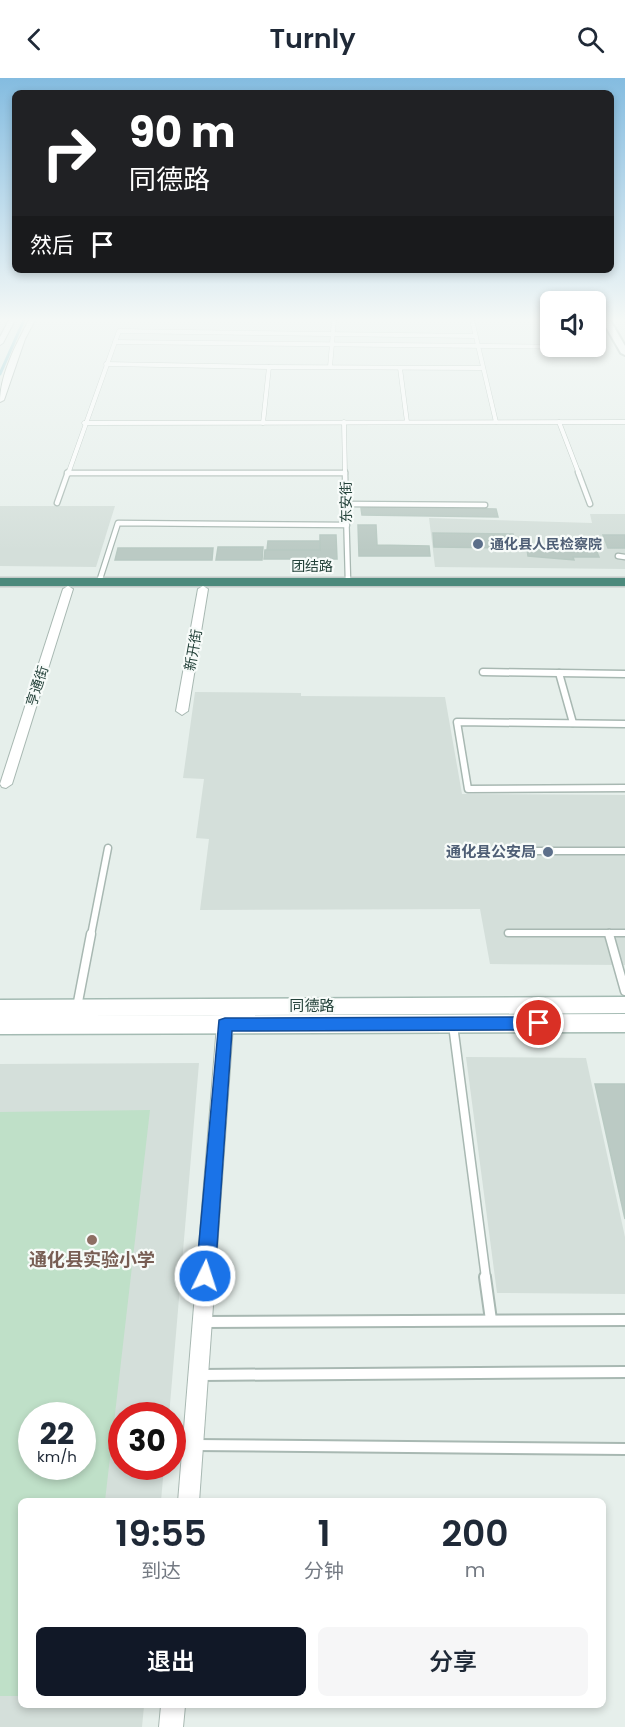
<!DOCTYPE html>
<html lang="zh">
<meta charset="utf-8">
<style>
body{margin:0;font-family:Poppins,"Noto Sans SC",sans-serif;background:#f6f6f7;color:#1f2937;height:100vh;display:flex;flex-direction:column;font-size:22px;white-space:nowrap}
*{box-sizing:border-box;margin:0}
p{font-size:20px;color:#747a83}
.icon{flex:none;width:33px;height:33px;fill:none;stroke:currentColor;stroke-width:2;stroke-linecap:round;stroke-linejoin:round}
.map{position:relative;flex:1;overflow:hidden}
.panel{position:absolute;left:18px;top:1420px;width:588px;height:210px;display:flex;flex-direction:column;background:#fff;border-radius:9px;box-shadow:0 3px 9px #0003}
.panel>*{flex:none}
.banner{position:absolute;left:12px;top:12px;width:602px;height:183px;border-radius:9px;box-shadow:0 3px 9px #0003;background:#202124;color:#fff;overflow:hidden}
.controls{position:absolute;left:540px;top:213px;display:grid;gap:12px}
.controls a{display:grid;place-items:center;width:66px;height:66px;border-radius:9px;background:#fff;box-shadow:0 3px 9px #0003;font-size:30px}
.speed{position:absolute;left:18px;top:1324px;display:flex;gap:12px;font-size:30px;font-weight:700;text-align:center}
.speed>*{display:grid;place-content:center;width:78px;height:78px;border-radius:50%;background:#fff;box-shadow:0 3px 9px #0003;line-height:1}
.speed small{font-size:15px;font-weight:400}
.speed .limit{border:9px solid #d22;background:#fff;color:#111}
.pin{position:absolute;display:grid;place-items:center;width:51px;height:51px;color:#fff;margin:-26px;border:3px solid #fff;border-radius:50%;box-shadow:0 2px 6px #0007}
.me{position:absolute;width:66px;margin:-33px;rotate:4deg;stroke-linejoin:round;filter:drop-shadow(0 0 4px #0008)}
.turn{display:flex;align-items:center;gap:21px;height:126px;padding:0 18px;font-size:27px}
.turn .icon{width:78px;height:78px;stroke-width:2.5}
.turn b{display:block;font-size:42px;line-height:51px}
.then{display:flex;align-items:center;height:57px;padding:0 18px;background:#0003;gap:12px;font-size:22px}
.eta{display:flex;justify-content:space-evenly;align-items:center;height:102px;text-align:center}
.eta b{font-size:36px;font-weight:600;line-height:42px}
.cta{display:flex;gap:12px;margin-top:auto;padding:12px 18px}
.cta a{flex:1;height:69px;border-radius:9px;background:#111827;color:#fff;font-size:24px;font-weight:600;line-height:69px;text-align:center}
.cta a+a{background:#f6f6f7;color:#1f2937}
header{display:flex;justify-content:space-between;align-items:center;height:78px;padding:0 18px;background:#fff;font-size:27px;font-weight:600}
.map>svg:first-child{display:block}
</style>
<header><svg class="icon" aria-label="back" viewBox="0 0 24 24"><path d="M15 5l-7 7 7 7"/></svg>Turnly<svg class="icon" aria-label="search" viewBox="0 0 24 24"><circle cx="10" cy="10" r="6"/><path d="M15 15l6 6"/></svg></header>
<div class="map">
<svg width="625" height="1649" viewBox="0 0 625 1649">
<rect width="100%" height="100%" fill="#e6efeb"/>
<g fill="#d4dfda" fill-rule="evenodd">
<path d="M0,428H115L96,489L0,488Z"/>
<path d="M590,436H625V491L435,489L429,440L592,445Z"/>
<path d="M195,614L301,615V618L445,619L462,716L625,717V887L490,886L480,831L200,832L209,761L196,760L204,701L183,700Z"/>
<path d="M466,979L586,980L625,1159V1216L497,1215Z"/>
<path d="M199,985L169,1338H122V1389H164L161,1423L21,1424V1628H144L142,1649H0V986ZM32,1338H82V1389H32Z"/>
</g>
<path fill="#bfe0c8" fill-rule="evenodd" d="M150,1032L105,1423L21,1424V1618H0V1034ZM32,1338H82V1389H32Z"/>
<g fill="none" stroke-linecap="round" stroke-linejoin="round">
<path stroke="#8ec9d4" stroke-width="3" d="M0,296L24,242"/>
</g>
<g fill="#bbcac4" stroke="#b8c9c2" stroke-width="1.5">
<path d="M410,429L496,431L498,439L362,437L361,430Z"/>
<path d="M358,447H376L377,467L429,468L430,478H359Z"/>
<path d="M433,455L513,456L516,470L434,469Z"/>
<path d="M320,457H336L337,481H264L265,472H320Z"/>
<path d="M603,457H625V470H608Z"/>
<path d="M268,463H320V472H267Z"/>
<path d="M549,468H571L572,472H596L599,479H573L574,482L528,478L527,471H550Z"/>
<path d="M218,469H263L262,482H216Z"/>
<path d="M118,470H213L212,482H115Z"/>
<path d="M595,1006H625V1141Z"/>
</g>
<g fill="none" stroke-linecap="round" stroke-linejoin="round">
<defs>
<g id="service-far4">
<path d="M472,242L496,344"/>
<path d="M115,264L586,269"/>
<path d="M106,286L269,289"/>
<path d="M330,289L334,242"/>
<path d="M400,290L407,344"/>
<path d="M344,344L345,396"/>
<path d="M559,344L579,396"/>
<path d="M84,345L625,344"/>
<path d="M263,345L269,289L483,290"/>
<path d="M67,395H345"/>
<path d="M68,396L119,253L475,258"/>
</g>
<g id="service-far3">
<path d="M345,394L348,503"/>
<path d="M578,394L590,426"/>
<path d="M67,395H345"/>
<path d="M57,425L68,394"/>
<path d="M346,426L485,427"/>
<path d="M618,478L625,479"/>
<path d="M99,504L118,445L347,447"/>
<path d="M483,594L585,595"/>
</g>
<g id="service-far2">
<path d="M483,594L625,596"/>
<path d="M559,595L573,645"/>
<path d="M625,646L457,644L468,711L625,710"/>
<path d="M523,773H625"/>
<path d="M508,855H625"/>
<path d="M609,855L610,857"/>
<path d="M91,857L108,770"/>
</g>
<g id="service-far1">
<path d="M609,856L625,913"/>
<path d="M77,929L91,856"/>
<path d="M453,947L486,1200"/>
</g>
<g id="service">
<path d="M485,1199L491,1242"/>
<path d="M204,1244L625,1242"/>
<path d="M202,1297L625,1294"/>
<path d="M195,1367L625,1371"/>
</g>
<g id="minor">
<path d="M9,242H15L3,265L0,267V259Z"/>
<path d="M29,242H35L25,261L4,322L0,324C0,297 16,266 29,242Z"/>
<path d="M68,508L73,511L12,706L6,710L2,709L0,706L63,511Z"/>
<path d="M203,508L208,511L188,633L182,637L176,633L198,511Z"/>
<path d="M225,940L230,942L233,947L199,1424H178L217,947L220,942Z"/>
<path d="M161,1628H185L183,1649H159Z"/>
</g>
<path id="tertiary" d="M602,242H610L625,268V277L621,275Z"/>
<path id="secondary" d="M625,919V935L69,938L625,936V954L0,956V922Z"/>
<rect id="trunk" x="0" y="500" width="625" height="8"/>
</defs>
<use href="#service-far4" stroke="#a8b8b2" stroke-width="5"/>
<use href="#service-far3" stroke="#a8b8b2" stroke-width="7"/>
<use href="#service-far2" stroke="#a8b8b2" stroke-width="9"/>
<use href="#service-far1" stroke="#a8b8b2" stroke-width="11"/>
<use href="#service" stroke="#a8b8b2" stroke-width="14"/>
<use href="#minor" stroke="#a8b8b2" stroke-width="2"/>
<use href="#tertiary" stroke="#a8b8b2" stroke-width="4"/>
<use href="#secondary" stroke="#a4bbb3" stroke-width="3"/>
<use href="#trunk" stroke="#c2cac8" stroke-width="3"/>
<use href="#service-far4" stroke="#fff" stroke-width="4"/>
<use href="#service-far3" stroke="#fff" stroke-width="4.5"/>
<use href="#service-far2" stroke="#fff" stroke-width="6"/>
<use href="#service-far1" stroke="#fff" stroke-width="8"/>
<use href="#service" stroke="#fff" stroke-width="10"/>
<use href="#minor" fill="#fff" fill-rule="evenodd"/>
<use href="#tertiary" fill="#fff" fill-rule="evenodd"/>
<use href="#secondary" fill="#fff" fill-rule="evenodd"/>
<use href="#trunk" fill="#4c8a7c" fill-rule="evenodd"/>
</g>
<linearGradient id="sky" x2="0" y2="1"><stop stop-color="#84bce0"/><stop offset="0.51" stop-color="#f4f8f6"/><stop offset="1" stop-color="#f4f8f6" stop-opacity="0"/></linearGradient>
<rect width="625" height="473" fill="url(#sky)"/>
<path fill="#1a73e8" stroke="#114b97" stroke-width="1.5" d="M539,939L544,941L547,945L544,950L539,952L232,953L215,1198L212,1205L205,1207L199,1205L196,1198L219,942L225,940Z"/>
<g fill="#5c6f8a" stroke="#f7fbf9" stroke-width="2">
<circle cx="478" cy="466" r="6"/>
<circle cx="548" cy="774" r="6"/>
</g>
<circle fill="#8d6e63" stroke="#f7fbf9" stroke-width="2" cx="92" cy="1162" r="6"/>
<g text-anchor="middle" stroke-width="4.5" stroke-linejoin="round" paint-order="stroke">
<g font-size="14" fill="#24423a" stroke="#f7fbf9">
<text transform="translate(346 424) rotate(-91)" y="5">东安街</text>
<text x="312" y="493">团结路</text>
<text transform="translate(193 572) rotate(-80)" y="5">新开街</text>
<text transform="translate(37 608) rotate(-72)" y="5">亨通街</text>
</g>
<g font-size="14" font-weight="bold" fill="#4e5e75" stroke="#f7fbf9" text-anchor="start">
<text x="490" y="471">通化县人民检察院</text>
</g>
<g font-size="15" font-weight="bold" fill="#4e5e75" stroke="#f7fbf9" text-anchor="end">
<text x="536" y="779">通化县公安局</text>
</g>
<g font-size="15" fill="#24423a" stroke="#f7fbf9">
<text x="312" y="933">同德路</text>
</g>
<g font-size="18" font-weight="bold" fill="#785e54" stroke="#f7fbf9">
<text x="92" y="1188">通化县实验小学</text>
</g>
</g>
</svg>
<div class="controls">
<a><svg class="icon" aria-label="sound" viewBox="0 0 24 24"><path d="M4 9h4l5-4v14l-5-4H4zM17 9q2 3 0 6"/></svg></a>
</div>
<div class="speed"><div>22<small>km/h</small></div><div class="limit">30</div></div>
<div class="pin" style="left:539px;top:945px;background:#d93025"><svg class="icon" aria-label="arrive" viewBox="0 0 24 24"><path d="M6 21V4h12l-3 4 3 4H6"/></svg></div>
<svg class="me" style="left:205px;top:1198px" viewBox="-20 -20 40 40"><circle r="17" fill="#1a73e8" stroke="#fff" stroke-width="3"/><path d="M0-11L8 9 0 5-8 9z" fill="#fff"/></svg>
<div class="banner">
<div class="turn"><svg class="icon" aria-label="right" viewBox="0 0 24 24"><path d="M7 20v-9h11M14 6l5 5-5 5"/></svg><div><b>90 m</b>同德路</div></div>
<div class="then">然后<svg class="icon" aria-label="arrive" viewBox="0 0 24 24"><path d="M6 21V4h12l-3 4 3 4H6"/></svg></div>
</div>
<section class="panel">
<div class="eta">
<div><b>19:55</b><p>到达</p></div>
<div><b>1</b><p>分钟</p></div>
<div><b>200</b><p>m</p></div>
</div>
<div class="cta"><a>退出</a><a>分享</a></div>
</section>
</div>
